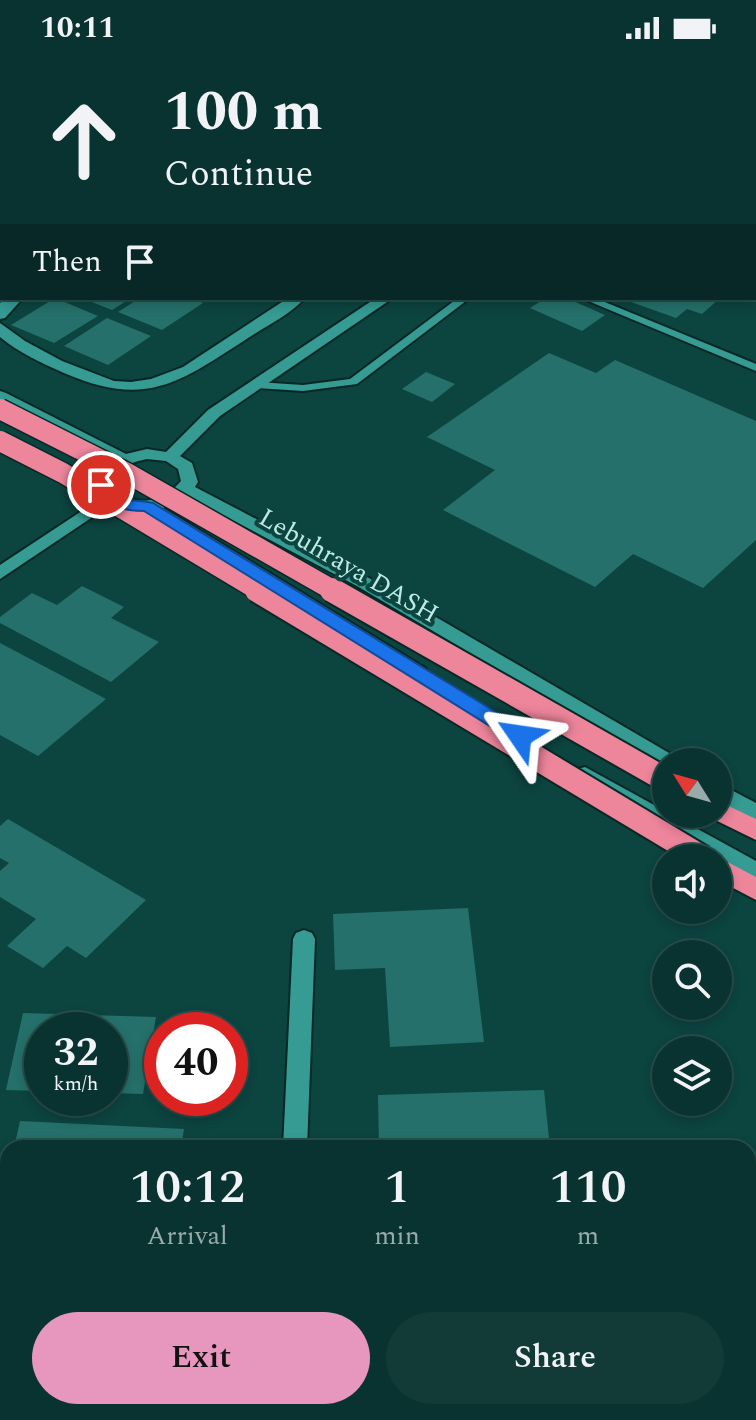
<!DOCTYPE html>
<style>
body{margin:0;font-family:Spectral,serif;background:#123b38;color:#f1f3f6;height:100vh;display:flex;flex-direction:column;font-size:30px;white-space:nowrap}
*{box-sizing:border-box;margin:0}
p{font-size:26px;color:#99aaab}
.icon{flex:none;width:44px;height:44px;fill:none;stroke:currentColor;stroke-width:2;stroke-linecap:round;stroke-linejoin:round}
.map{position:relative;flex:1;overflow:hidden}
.details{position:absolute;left:0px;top:1084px;width:756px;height:280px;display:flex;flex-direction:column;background:#093330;border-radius:24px 24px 0 0;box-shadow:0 4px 12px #0003,0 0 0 2px #294e4c}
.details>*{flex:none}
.guide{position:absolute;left:0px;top:0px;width:756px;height:244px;box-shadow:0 4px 12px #0003,0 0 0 2px #294e4c;background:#093330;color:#f1f3f6;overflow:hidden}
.needle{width:52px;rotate:307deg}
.controls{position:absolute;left:652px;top:692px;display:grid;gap:16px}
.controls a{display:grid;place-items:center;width:80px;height:80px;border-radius:50%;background:#093330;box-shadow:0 4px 12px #0003,0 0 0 2px #294e4c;font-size:40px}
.speed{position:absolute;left:24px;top:956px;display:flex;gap:16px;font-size:40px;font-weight:700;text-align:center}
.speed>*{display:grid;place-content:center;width:104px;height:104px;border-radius:50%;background:#093330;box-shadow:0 4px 12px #0003,0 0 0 2px #294e4c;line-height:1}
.speed small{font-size:20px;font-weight:400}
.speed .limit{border:12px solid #d22;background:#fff;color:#111}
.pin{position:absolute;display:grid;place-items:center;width:68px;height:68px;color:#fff;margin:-34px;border:4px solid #fff;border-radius:50%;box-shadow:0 2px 8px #0007}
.me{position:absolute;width:88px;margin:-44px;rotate:302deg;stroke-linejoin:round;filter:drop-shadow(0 0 6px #0008)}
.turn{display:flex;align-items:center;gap:28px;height:168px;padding:0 32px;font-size:36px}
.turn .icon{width:104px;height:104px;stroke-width:2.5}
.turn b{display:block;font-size:56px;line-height:68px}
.then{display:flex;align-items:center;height:76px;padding:0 32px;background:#0003;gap:16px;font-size:30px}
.eta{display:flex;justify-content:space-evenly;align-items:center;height:136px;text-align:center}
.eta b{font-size:48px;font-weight:600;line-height:56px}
.button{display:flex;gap:16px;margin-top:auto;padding:16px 32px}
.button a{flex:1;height:92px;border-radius:48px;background:#e797bd;color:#111;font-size:32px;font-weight:600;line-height:92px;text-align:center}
.button a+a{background:#123b38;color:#f1f3f6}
.status{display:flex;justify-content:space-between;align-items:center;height:56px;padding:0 40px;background:#093330;direction:ltr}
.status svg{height:22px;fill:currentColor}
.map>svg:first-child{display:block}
</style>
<div class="status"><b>10:11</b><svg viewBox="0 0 49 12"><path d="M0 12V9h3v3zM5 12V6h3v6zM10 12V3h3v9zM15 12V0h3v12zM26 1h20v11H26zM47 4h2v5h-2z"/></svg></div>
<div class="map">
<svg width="756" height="1364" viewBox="0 0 756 1364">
<rect width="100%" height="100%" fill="#0c4440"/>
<g fill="#25706a">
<path d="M55,242L98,260L54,287L11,269Z"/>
<path d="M82,242H131L112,254Z"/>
<path d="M140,242H190L203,247L162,274L118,256Z"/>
<path d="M546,242H566L605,259L582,275L530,252Z"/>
<path d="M636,242H720L702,258L687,253L676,262L631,246Z"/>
<path d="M107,262L151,280L108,309L64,290Z"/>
<path d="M549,297L596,317L615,304L756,365V484L703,532L633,498L595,531L443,454L495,414L427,381Z"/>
<path d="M426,316L455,328L432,346L402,333Z"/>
<path d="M82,530L124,551L111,562L159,586L111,626L0,567V561L32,537L57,549Z"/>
<path d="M0,587L106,643L38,700L0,679Z"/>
<path d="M8,763L146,844L86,902L67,890L43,912L7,890L36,863L0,841V815L9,807L0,802V770Z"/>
<path d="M468,852L484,986L390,991L385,912L335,914L333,858Z"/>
<path d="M23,957L156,961L143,1038L110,1037V974H42V1035L6,1034Z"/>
<path d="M544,1034L550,1092H379L378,1039Z"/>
<path d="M20,1065L184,1073L181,1092H14Z"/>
</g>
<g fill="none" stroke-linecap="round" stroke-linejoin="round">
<defs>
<g id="service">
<rect x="754" y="171" width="2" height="6"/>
<path d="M458,242H470L357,328L303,335L257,332L251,329L257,326L303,329L350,323Z"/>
<path d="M581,242H595L756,308V315Z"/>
</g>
<g id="minor">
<path d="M175,0H194L174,2Z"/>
<path d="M236,0H255L235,2Z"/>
<rect x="0" y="42" width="2" height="8"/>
<path d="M2,57V65L0,66V58Z"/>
<rect x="754" y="80" width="2" height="8"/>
<path d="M7,242H23L5,262L0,263V247Z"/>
<path d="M288,242H305C290,259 264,271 245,284C177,328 145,352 64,317C42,307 19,297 0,281V267L25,285L62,305L114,325L131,326L151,323L183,311Z"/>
<path d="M109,437L118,442L115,446L0,523V509Z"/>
<path d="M304,874L312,877L315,883L307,1092H283L293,883L296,877Z"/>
<path d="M270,1356H298L297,1364H269Z"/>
</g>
<g id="tertiary">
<rect x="754" y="115" width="2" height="8"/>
<path d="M376,242H393L220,360L180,400L192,407L198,426L195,431L369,522L676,701L679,706H666V712L662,711L357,530L187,440L163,452L425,612L428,617L425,622H411L145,456C121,455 106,448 93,429L103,411L111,404L0,346V335L6,337L126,398L147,393L166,396L208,354ZM147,403L166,405L178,413L181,425C161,448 130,453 110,429C117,411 129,407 147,403Z"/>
<path d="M585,711L756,805V823L578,723L575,718L578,713Z"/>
<path d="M718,727L756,747V765L718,745Z"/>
</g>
<g id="motorway">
<path d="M718,745L756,763V784L709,761L708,758H718Z"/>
<path d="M718,801L756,821V844L718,824V802H715Z"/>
</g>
</defs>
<use href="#service" stroke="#072825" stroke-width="4"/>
<use href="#minor" stroke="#072825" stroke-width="4"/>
<use href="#tertiary" stroke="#072825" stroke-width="4"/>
<use href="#motorway" stroke="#072825" stroke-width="4"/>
<use href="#service" fill="#359b93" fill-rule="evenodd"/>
<use href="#minor" fill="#359b93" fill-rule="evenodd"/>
<use href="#tertiary" fill="#359b93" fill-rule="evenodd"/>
<use href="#motorway" fill="#ed859b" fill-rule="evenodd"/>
<defs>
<g id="motorway-bridge-far1">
<path d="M0,353L127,417L336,536"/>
<path d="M0,385L63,417L261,536"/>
</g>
<g id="motorway-bridge">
<path d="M257,534L703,802"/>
<path d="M332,534L666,724"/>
</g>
</defs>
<use href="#motorway-bridge-far1" stroke="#072825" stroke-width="23" stroke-linecap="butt"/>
<use href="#motorway-bridge" stroke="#072825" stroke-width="28" stroke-linecap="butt"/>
<use href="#motorway-bridge-far1" stroke="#ed859b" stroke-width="20"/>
<use href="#motorway-bridge" stroke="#ed859b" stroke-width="24"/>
</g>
<path fill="#1a73e8" stroke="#114b97" stroke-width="2" d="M101,424L106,426C121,449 129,442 153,447L527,675L529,680L527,685H514L144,455C120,455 105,449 93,429Z"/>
<g text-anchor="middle" stroke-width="8" stroke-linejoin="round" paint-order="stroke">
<g font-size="26" fill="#beeae5" stroke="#0c4440">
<text transform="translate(349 509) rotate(30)" y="9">Lebuhraya DASH</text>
</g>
</g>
</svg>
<div class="controls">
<a><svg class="needle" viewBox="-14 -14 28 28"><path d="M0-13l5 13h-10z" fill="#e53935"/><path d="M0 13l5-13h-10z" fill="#99aaab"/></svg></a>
<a><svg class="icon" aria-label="sound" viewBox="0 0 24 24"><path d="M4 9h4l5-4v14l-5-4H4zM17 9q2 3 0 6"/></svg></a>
<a><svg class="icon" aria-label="search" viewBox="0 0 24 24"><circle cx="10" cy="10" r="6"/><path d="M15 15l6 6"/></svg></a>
<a><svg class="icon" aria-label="layers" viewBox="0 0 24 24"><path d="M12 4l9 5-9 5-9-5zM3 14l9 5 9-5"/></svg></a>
</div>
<div class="speed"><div>32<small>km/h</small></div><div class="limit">40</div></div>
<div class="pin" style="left:101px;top:429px;background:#d93025"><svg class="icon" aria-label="arrive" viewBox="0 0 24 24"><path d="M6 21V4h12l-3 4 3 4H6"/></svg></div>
<svg class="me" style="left:520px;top:680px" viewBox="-20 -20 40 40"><path d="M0-17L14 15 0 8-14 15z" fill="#1a73e8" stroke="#fff" stroke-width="4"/></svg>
<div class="guide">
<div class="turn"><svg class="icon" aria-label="ahead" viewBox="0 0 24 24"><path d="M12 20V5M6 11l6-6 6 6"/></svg><div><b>100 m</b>Continue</div></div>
<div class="then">Then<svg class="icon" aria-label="arrive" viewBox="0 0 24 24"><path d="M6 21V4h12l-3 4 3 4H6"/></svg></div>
</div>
<section class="details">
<div class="eta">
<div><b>10:12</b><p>Arrival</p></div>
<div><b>1</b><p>min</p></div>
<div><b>110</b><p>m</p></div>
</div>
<div class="button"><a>Exit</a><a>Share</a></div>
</section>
</div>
